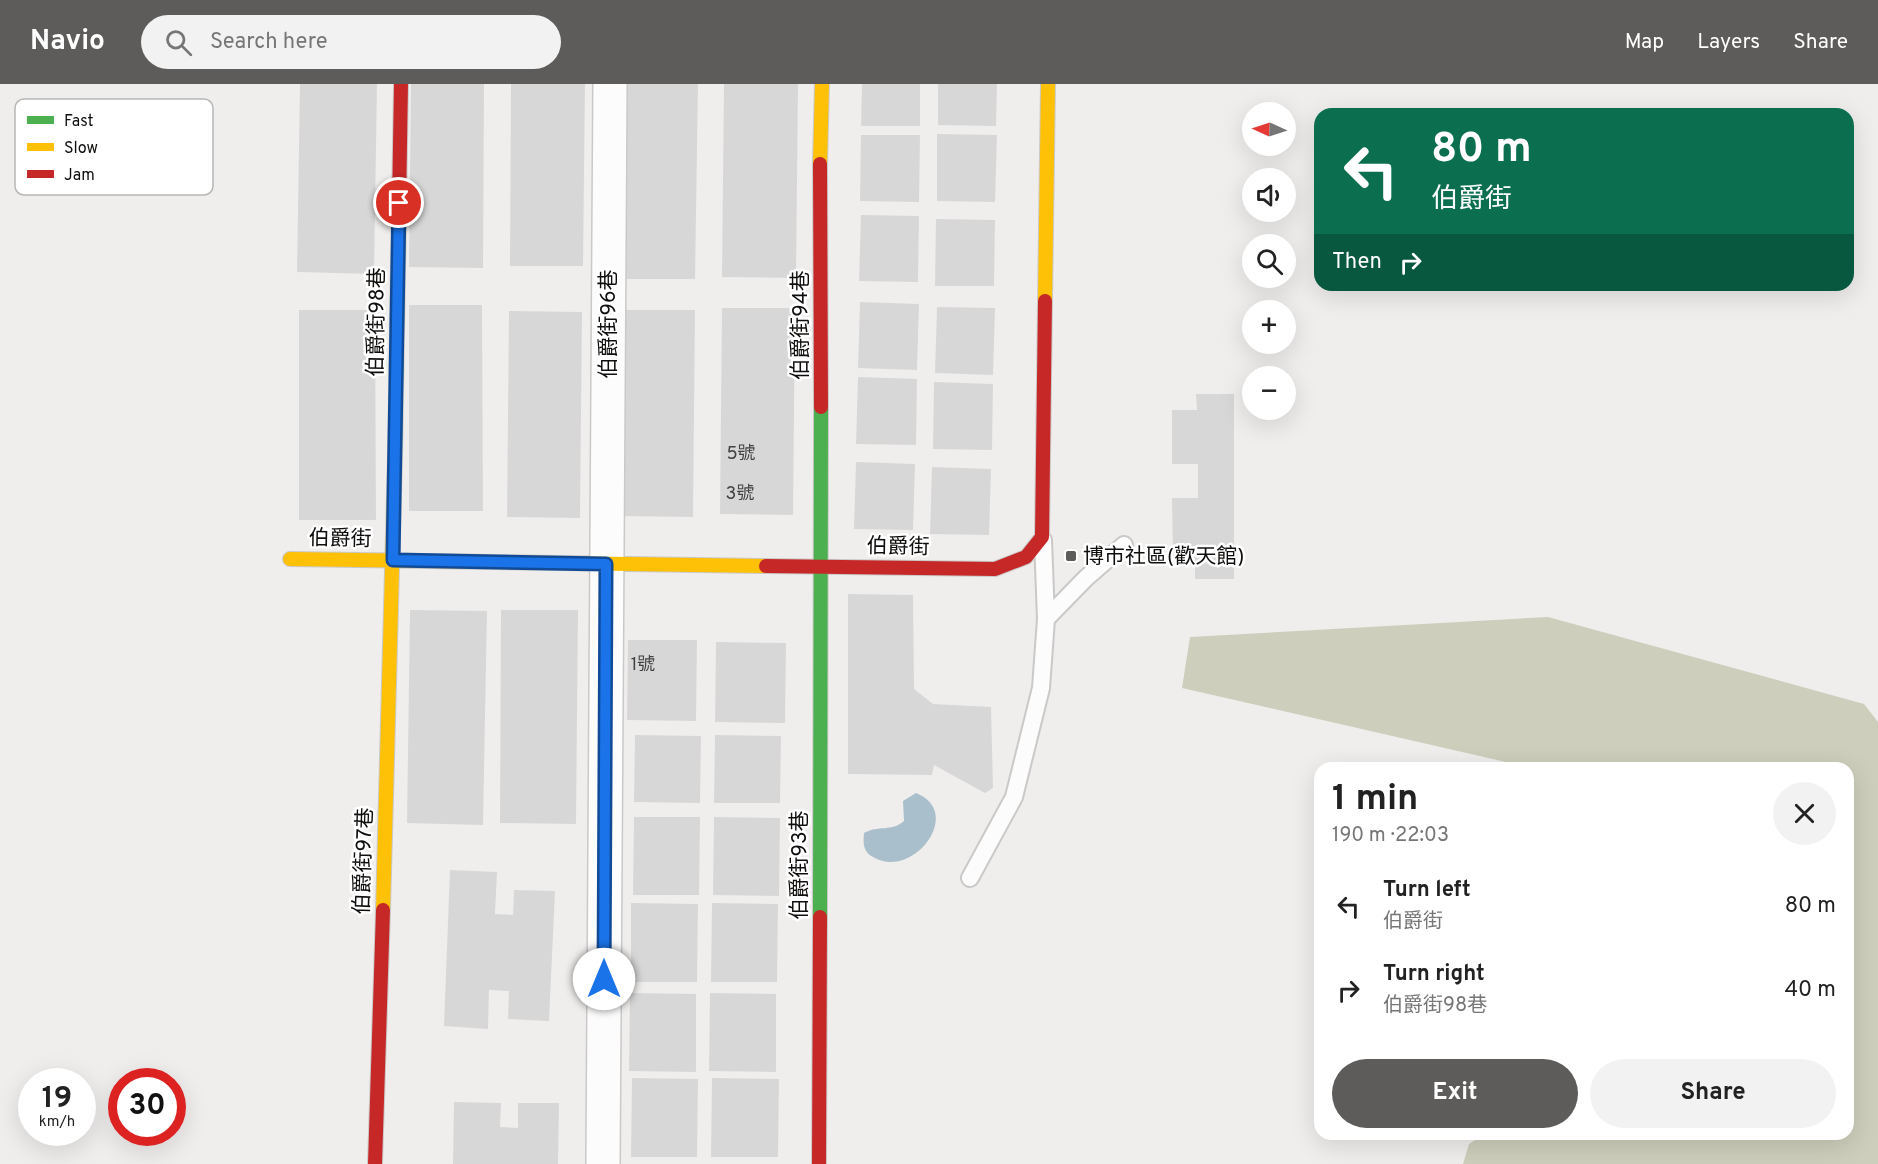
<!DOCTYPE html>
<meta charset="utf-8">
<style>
body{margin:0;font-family:Overpass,"Noto Sans TC",sans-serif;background:#f2f2f2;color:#222;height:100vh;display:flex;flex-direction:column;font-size:22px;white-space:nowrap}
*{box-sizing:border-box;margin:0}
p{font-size:20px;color:#767676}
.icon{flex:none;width:33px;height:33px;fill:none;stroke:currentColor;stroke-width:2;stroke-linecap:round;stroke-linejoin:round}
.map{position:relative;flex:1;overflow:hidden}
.panel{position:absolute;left:1314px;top:678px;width:540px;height:378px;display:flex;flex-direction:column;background:#fff;border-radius:18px;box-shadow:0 6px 24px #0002}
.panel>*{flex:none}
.banner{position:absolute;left:1314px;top:24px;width:540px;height:183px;border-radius:18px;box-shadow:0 6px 24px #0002;background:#0b6e4f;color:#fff;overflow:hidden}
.needle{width:39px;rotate:273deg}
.controls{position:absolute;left:1242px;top:18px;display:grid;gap:12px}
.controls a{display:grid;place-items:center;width:54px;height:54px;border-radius:50%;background:#fff;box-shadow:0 6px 24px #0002;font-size:30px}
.speed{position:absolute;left:18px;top:984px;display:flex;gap:12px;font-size:30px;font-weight:700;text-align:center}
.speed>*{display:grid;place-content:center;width:78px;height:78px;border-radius:50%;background:#fff;box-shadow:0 6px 24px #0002;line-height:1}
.speed small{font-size:15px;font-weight:400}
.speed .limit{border:9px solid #d22;background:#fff;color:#111}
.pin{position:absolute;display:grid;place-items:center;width:51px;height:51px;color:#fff;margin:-26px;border:3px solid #fff;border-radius:50%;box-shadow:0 2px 6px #0007}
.me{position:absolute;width:66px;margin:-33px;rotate:0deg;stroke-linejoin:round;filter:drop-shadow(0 0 4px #0008)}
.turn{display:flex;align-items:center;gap:21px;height:126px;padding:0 18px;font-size:27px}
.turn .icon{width:78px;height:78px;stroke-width:2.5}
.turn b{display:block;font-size:42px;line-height:51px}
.then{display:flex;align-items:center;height:57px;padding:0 18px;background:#0003;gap:12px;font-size:22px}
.round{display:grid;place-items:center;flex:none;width:63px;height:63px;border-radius:32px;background:#f2f2f2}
.summary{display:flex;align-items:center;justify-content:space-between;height:102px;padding:0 18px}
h1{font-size:36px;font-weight:700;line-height:45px}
.primary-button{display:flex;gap:12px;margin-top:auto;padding:12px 18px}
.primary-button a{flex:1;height:69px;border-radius:36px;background:#5e5c5b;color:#fff;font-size:24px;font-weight:700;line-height:69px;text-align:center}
.primary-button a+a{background:#f2f2f2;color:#222}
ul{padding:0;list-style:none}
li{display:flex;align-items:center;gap:18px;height:84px;padding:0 18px}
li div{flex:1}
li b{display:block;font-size:22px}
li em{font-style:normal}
header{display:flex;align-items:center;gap:36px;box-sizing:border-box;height:84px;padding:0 30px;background:#5e5c5b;color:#fff}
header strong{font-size:28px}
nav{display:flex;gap:33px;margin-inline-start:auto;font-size:21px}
.search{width:420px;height:54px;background:#f2f2f2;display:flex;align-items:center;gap:15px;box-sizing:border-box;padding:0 21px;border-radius:33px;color:#767676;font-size:22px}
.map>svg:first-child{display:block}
</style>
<header>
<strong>Navio</strong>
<div class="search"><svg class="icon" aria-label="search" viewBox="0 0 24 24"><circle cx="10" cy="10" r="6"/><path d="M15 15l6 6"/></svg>Search here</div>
<nav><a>Map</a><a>Layers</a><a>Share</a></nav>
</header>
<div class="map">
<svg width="1878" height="1080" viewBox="0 0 1878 1080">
<rect width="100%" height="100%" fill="#f0eeed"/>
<path fill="#cdcebb" d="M1548,533L1864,620L1878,638V1080H1463L1469,1060L1484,1050H1848V684H1532L1182,604L1190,553Z"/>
<path fill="#a9bfcc" d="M916,709C965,728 913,797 873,773C863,768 863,759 864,749C878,741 892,748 904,737L903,717Z"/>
<g fill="#d8d7d7">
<path d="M300,0H377L374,190L297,188Z"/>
<path d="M411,0H484L483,184L409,183Z"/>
<path d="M511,0H585L583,182H510Z"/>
<path d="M624,0H698L695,195H622Z"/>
<path d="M724,0H798L796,194L722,193Z"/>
<path d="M862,0H920V42H861Z"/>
<path d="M938,0H997L996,42L938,41Z"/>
<path d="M937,50L997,51L995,118L937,117Z"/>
<path d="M861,51H920L919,118L860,117Z"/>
<path d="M861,131L919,132L918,198L859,197Z"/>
<path d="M936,135L995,136L994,202H935Z"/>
<path d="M860,218L919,220L917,286L858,284Z"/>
<path d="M409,221H482L483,427H409Z"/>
<path d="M937,223L995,224L993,291L935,289Z"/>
<path d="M722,224H795L793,431L720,430Z"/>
<path d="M299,226H375L376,436H299Z"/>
<path d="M622,226H695L693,433L619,432Z"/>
<path d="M509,227L582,228L580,434L507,433Z"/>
<path d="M858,293L917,295L916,361L856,360Z"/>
<path d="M934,298L993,300L992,366L933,365Z"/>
<path d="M1196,310H1234V495H1195V474L1173,473L1172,414H1198V380H1172V326H1197Z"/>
<path d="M856,378L915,380L913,446L854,445Z"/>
<path d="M932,383L991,385L989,451L930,450Z"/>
<path d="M848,510L913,511L914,605L933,620L991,623L993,704L985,709L934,681L932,691L848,690Z"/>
<path d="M410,526L487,527L483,741L407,739Z"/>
<path d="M501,526H578L576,740L500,739Z"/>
<path d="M628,556H697L696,637L627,636Z"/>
<path d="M716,558L786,559L785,639L715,638Z"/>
<path d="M635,651L701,652L700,719L634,718Z"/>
<path d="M715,651L781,652L780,719H714Z"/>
<path d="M634,733H700L699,811H633Z"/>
<path d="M714,733L780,734L779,812L713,811Z"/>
<path d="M450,786L497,788L495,830L513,831L514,806L555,807L549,937L508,935L509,907L489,906L488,945L444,942Z"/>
<path d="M631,819L698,820L697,898H631Z"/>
<path d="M712,819L778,820L777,898H711Z"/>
<path d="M630,909L696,910V988L629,987Z"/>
<path d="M710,909L776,910V988L709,987Z"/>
<path d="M632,994L698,995L697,1073H631Z"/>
<path d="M712,994L779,995L778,1073H711Z"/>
<path d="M454,1018L501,1019L500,1043L518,1044V1019H559L558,1080H453Z"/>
</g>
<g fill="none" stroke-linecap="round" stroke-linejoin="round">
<defs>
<g id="lane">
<path d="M1043,456L1046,535"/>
<path d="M970,794L1014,713L1041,604L1046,535L1086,494L1124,461"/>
</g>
<path id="street" d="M603,1080L610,0"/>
<g id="fast">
<path d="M395,372L399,122"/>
<path d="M820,833L821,323"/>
</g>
<g id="slow">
<path d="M820,80L822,0"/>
<path d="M1045,217L1048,0"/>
<path d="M290,475L766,482"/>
<path d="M383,826L395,372"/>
</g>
<g id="jam">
<path d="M820,80L821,323"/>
<path d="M399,122L401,0"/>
<path d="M766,482L995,485L1026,473L1042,453L1045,217"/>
<path d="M375,1080L383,826"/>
<path d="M819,1080L820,833"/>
</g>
</defs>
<use href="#lane" stroke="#cac9c8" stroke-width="20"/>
<use href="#street" stroke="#cac9c8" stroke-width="36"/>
<use href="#fast" stroke="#cac9c8" stroke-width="16"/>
<use href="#slow" stroke="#cac9c8" stroke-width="16"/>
<use href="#jam" stroke="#cac9c8" stroke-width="16"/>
<use href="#lane" stroke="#fdfcfc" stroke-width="16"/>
<use href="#street" stroke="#fdfcfc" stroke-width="33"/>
<use href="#fast" stroke="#4caf50" stroke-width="14"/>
<use href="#slow" stroke="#ffc107" stroke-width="14"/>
<use href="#jam" stroke="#c62828" stroke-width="14"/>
</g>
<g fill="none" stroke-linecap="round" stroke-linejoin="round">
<defs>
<path id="route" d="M399,119L393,476L606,480L604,895"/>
</defs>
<use href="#route" stroke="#114b97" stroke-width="15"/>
<use href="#route" stroke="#1a73e8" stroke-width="10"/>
</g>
<rect fill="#5e5c5b" stroke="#fff" stroke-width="2" x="1065" y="466" width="12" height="12" rx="3"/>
<g text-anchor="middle" stroke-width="5" stroke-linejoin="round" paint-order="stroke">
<g font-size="18" fill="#434242">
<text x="741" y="375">5號</text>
<text x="740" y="415">3號</text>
<text x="643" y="586">1號</text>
</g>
<g font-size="21" fill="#0f0e0d" stroke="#fff">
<text transform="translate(376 238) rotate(-89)" y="7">伯爵街98巷</text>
<text transform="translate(608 240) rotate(-90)" y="7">伯爵街96巷</text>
<text transform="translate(800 241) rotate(-90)" y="7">伯爵街94巷</text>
<text transform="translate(340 454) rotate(1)" y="7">伯爵街</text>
<text transform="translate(898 462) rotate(1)" y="7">伯爵街</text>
<text transform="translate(363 777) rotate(-88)" y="7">伯爵街97巷</text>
<text transform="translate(799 781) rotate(-90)" y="7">伯爵街93巷</text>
</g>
<g font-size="21" fill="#0f0e0d" stroke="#fff" text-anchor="start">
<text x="1083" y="479">博市社區(歡天館)</text>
</g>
</g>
<rect x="15" y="15" width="198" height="96" rx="9" fill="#fff" stroke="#b7b7b6" stroke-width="1.5"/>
<rect x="27" y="32" width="27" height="8" fill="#4caf50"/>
<rect x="27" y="59" width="27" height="8" fill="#ffc107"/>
<rect x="27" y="86" width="27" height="8" fill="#c62828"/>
<g font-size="16" fill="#0f0e0d">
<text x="64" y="42">Fast</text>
<text x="64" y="69">Slow</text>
<text x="64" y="96">Jam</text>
</g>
</svg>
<div class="controls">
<a><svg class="needle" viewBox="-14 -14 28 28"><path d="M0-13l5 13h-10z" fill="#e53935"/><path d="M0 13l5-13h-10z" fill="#767676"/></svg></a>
<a><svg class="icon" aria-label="sound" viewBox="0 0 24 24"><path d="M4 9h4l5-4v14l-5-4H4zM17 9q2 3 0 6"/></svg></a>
<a><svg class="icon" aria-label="search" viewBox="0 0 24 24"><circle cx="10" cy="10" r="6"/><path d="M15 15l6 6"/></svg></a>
<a>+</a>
<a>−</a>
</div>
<div class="speed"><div>19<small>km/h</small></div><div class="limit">30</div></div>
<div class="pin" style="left:399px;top:119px;background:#d93025"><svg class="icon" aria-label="arrive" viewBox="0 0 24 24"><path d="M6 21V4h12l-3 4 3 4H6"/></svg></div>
<svg class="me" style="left:604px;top:895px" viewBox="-20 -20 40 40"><circle r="19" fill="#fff"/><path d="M0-13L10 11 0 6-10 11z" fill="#1a73e8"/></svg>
<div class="banner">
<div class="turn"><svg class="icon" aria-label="left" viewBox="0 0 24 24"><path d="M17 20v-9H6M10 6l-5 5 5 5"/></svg><div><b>80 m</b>伯爵街</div></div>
<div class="then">Then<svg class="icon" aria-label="right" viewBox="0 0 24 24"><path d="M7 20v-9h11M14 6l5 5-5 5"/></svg></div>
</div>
<section class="panel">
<div class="summary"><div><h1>1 min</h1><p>190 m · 22:03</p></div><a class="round"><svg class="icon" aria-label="close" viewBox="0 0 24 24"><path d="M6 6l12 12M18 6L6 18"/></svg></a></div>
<ul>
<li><svg class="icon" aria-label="left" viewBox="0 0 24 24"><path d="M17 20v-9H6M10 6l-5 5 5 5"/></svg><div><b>Turn left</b><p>伯爵街</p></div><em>80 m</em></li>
<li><svg class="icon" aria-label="right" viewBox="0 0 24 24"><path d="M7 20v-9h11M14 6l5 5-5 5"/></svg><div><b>Turn right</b><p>伯爵街98巷</p></div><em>40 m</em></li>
</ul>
<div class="primary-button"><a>Exit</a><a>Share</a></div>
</section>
</div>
